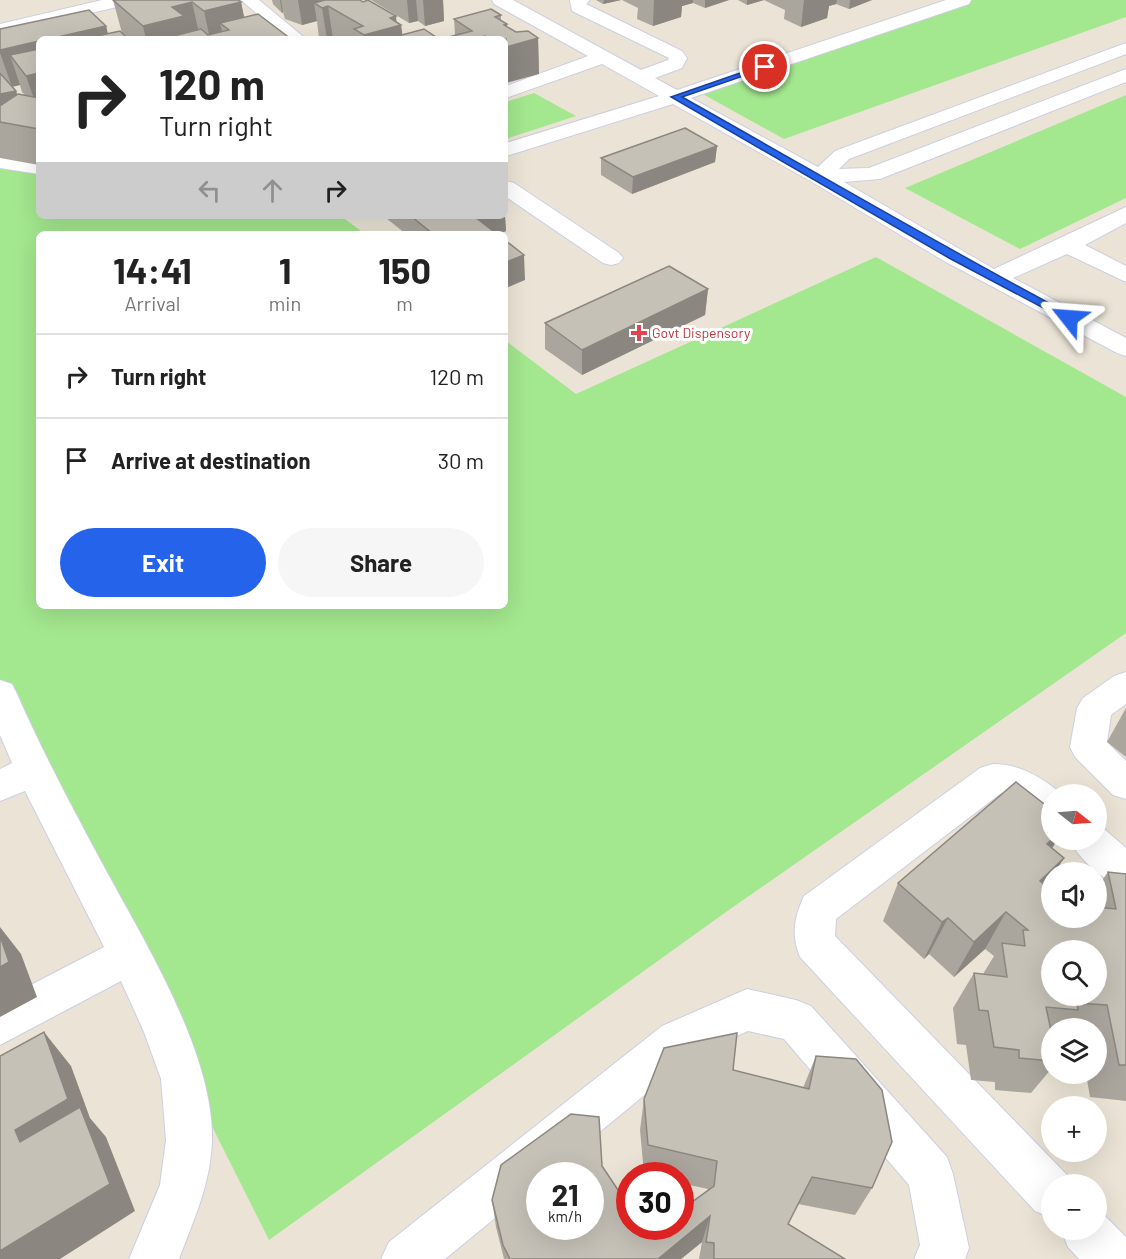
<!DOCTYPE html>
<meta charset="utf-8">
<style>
body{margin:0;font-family:Barlow,sans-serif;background:#f6f6f6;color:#222;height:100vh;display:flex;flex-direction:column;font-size:22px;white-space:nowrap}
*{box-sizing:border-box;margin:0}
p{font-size:20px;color:#767676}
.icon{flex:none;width:33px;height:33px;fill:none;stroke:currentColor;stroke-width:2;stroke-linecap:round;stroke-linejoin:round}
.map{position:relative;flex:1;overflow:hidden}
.sheet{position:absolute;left:36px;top:231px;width:472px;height:378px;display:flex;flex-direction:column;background:#fff;border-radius:9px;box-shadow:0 6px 24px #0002}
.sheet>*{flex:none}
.guide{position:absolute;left:36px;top:36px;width:472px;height:183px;border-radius:9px;box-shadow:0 6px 24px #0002;background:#fff;color:#222;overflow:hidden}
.needle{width:39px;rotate:107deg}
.controls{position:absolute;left:1041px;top:784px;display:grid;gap:12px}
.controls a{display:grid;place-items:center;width:66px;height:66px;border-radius:50%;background:#fff;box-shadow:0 6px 24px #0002;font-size:30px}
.speed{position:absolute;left:526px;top:1162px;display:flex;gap:12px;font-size:30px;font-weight:700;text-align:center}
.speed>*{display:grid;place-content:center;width:78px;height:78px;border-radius:50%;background:#fff;box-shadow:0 6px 24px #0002;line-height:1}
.speed small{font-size:15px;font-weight:400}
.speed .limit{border:9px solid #d22;background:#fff;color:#111}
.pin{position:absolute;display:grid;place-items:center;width:51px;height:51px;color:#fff;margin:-26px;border:3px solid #fff;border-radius:50%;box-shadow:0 2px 6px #0007}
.me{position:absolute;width:66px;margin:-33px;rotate:298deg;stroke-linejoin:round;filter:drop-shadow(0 0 4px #0008)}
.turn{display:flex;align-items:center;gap:21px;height:126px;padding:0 24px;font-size:27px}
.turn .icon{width:78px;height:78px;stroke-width:2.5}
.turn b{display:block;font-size:42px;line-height:51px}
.lanes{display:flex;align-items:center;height:57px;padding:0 24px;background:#0003;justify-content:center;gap:30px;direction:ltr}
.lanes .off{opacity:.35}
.eta{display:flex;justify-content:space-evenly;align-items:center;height:102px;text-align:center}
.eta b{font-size:36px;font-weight:700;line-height:42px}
.action{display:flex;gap:12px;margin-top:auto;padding:12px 24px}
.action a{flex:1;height:69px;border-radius:36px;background:#2563eb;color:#fff;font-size:24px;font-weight:700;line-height:69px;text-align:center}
.action a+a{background:#f6f6f6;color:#222}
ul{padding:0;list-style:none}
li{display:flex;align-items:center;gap:18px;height:84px;padding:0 24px;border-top:2px solid #e0e0e0}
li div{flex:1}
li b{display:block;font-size:22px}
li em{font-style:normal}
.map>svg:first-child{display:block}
</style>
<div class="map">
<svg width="1126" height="1259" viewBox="0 0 1126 1259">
<rect width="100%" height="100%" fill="#ebe4d6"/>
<g fill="#a3e78e">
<path d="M969,0H1126V17L784,139L692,88Z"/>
<path d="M534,93L576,116L506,139V102Z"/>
<path d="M1126,95V198L1020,249L905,188Z"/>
<path d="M0,166L39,173V216H341L365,234H39V606H506V341L576,394L876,257L1126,397V633L726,912L269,1240L0,704Z"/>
</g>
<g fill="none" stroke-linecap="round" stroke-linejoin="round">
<defs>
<g id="minor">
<path d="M102,0H132L130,4L0,34V24Z"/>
<path d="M241,0H259L306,39H286Z"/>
<path d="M492,0H513L641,70L668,60L669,58L572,11L570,0H590L586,4L682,51L687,58L682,68L655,78L677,90L946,0H971L969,4L691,98L818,167L835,151L1126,43V54L849,159L839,169L869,168L1126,69V82L880,179L844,182L994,269L1126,207V223L1085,245L1126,266V282L1067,254L1013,278L1126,338V356L1117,353L944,261L812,182L673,104L506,156V143L659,96L602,64L506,98V86L588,56L494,4Z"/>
<path d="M0,156L39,162V174L0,168Z"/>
<path d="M506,181L514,183L619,253L623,258L619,263L611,265L603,263L506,197Z"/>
<path d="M1126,672V704L1111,715L1107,742L1126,761V799L1113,795L1075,757L1070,747L1077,708L1083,698L1114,676Z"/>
<path d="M0,680L12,684L17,694C43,753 73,809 103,865C144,941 215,1055 212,1142C210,1186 194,1219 179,1259H129L160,1185L166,1140L161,1079L144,1032L121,981L0,1045V1001L104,947L25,791L0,801V769L12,763L0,735Z"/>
<path d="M993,764C1021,764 1042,778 1063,795H1052V824C1033,817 1020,797 1000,794L836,919L835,936L1069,1177L1072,1185H1052V1218L1035,1211L800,957C791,935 794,918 804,896L980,768Z"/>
<path d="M1096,826L1103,828L1126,848V889C1104,881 1080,861 1070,840H1096Z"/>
<path d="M747,989L796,1000L811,1006L947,1157L953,1174L969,1248L965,1259H914L920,1245L909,1185L784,1039L748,1031L692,1056L546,1176H540V1181L445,1259H381L389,1242L662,1026Z"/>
<path d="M1096,1211L1102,1213L1126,1237V1259H1079L1068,1247L1061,1230H1096Z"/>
</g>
</defs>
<use href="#minor" stroke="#cccee2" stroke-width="2"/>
<use href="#minor" fill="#fff" fill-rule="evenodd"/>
</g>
<g fill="#aaa69d" fill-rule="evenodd">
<path d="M113,0H238L241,2L244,17L258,14L291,39H39V129L28,127L39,129V165L0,158V73L6,80L0,72V29L89,10L106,26L108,34L120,31L122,33ZM20,85L22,92L25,95L18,94L17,95L16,91L12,86Z"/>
<path d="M272,0H360L401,25L402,35L439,39H322L319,38L317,21L302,25L285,19L283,12L282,13L273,4Z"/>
<path d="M371,0H416L417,6L416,0H443L444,21L425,26L418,21L409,23Z"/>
<path d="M596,0H621L603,4Z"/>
<path d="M622,0H729L705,8L693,3L682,6L681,17L653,26L637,19L638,8Z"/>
<path d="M738,0H872L849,9L836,4L829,6L827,18L801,27L784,19L785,10L770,3L764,0L747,5Z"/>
<path d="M501,15V20L507,24V27L516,32L538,38L539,74L506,39H475L455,35L454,19Z"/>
<path d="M717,146L715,162L632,194L601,175V158Z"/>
<path d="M386,216H505L506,231L499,234H406L386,218Z"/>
<path d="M708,289L705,315L582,375L545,349V323Z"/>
<path d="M1126,708V757L1107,742Z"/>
<path d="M1052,848L1064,858L1054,873H1052V878L1046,886L1052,918H1096V889L1108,872L1126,874V1101L1090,1097L1086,1074H1096V1029H1052V1068L1031,1093L995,1090V1082L971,1080L966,1045L957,1044L953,1008L974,973L983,974L994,956L985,949L954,977L929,954L924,959L883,921L898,883Z"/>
<path d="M816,1056L872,1188L855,1215L798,1204L788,1224L845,1259H699L702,1242L681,1259H504L496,1227L492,1200L602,1166L630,1227H681L708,1189L681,1183V1176H650L644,1174L640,1130L644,1099L733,1070L803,1088Z"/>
</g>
<g fill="#8b8780">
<path d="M280,0H281L283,12L282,13Z"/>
<path d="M298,0H346L328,6L333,39H327L322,8L314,3L317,21L302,25Z"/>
<path d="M407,0H416L418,21L409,23Z"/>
<path d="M423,0H443L444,21L425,26Z"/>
<path d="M604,0H621L603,4Z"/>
<path d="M654,0H693V3L682,6L681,17L653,26Z"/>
<path d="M705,0H729L705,8Z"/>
<path d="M747,0H764L747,5Z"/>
<path d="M804,0H837L836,4L829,6L827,18L801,27Z"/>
<path d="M850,0H872L849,9Z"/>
<path d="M192,2L200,37L193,39H146L143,26L172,7Z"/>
<path d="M241,2L248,37L229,30L220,23L224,39H210L204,11Z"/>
<path d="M396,16L397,26L401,25L403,39H365L364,35L390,18Z"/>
<path d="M507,24V46L538,38L539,74L506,83V39L504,25Z"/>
<path d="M106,26L109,39H49Z"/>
<path d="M39,41V113L26,76L10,55L20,85L12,87L0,53V50Z"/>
<path d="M16,91L28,127L0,122V94Z"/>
<path d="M717,146L715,162L632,194L633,177Z"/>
<path d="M478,216H505L506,231L499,234H476L475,217Z"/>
<path d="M524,255L525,280L506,288V262Z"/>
<path d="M708,289L705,315L582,375V350Z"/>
<path d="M1052,840H1057L1042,866L1047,844Z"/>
<path d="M1064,858L1054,873H1052V878L1041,896L1040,881Z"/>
<path d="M1006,912L985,949L954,977L974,942Z"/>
<path d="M948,918L929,954L924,959L942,922Z"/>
<path d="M0,927L21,954L37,997L0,1017Z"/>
<path d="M44,1032L71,1066L90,1118L106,1137L135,1211L60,1259H0V1239L20,1142L15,1130Z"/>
<path d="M710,1216L702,1242L681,1259H658Z"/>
</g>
<g fill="#c6c1b7" stroke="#8b8780" stroke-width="1.5" fill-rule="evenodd">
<path d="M113,0H238L241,2L204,11L192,2L172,7L184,16L143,26Z"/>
<path d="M325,0H360L363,2L368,0L396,16L390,18L401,25L364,35L354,29L363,26L328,6L322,8L314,3Z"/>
<path d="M491,9L501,15L495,17L507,24L504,25L516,32L528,31L538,38L506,47V39H489L485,36L475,39H441L472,31L454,19Z"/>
<path d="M89,10L106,26L49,39H39V41L0,50V29Z"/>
<path d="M258,14L291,39H162L201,29L208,35L229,30L220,23Z"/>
<path d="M424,29L439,39H387Z"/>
<path d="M120,31L128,39H83Z"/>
<path d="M39,49V73L26,76L10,55Z"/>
<path d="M0,73L16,91L0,94Z"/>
<path d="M18,94L39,98V129L0,122V106Z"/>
<path d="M685,128L717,146L633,177L601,158Z"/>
<path d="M411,216H478L475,217L497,234H433Z"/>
<path d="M506,241L524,255L506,262Z"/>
<path d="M669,266L708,289L582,350L545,323Z"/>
<path d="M1016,782L1052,810V839L1047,844L1064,858L1040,881L1052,891V918H1096V907L1116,909L1108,872L1126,874V1065H1119L1107,1005L1077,1003L1078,1010L1046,1007L1052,1035V1061L1019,1058V1050L994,1047L988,1011L979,1010L974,973L1007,977L1002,943L1025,946L1023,930H1028L1006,912L974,942L948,918L942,922L898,883ZM1052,951H1096V996H1052Z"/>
<path d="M0,936L9,962L0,967Z"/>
<path d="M44,1032L68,1099L15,1130L20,1142L80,1107L110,1184L0,1251V1056Z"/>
<path d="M737,1033L733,1070L809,1089L816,1056L856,1059L882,1090L892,1142L872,1188L812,1177L788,1224L845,1259H714V1243L706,1242L710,1216L658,1259H510L503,1245L492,1200L501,1165L571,1114L599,1117L602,1166L620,1193L630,1201V1227H681V1210L714,1186L717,1161L648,1145L644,1099L664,1048ZM540,1176H591V1227H540Z"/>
</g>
<path fill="#2563eb" stroke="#184099" stroke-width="1.5" d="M763,65L769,67L682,97C812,170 941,246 1073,316V320H1066L949,258L671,97Z"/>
<path fill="#e0444e" stroke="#fff" stroke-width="2" d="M636 324h6v6h6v6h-6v6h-6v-6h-6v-6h6z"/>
<g text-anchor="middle" stroke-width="6" stroke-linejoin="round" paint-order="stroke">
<g font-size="14" fill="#be3a42" stroke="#fff" text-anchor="start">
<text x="652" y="338">Govt Dispensory</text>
</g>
</g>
</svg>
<div class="controls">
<a><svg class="needle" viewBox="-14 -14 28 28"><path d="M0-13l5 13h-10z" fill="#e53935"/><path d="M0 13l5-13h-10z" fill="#767676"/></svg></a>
<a><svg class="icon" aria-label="sound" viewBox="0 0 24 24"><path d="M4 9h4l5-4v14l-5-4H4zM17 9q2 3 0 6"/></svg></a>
<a><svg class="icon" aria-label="search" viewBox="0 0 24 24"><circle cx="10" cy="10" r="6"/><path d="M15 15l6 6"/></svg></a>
<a><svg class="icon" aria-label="layers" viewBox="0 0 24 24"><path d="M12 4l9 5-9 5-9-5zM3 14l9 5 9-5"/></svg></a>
<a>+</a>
<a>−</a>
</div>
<div class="speed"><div>21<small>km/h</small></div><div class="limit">30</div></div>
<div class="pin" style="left:765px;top:67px;background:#d93025"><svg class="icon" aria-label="arrive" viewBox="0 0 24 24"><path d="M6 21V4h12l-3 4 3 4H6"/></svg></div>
<svg class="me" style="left:1069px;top:318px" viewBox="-20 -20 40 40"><path d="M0-17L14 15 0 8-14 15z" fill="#2563eb" stroke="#fff" stroke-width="4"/></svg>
<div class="guide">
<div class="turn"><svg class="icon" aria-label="right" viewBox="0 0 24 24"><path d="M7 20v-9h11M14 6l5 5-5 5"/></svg><div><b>120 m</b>Turn right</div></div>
<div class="lanes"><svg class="icon off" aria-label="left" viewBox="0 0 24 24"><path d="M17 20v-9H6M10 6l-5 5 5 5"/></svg><svg class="icon off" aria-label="ahead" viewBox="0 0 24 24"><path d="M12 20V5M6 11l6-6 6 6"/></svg><svg class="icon" aria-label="right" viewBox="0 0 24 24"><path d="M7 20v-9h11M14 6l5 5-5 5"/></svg></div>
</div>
<section class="sheet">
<div class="eta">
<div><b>14:41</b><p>Arrival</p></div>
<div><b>1</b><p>min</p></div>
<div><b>150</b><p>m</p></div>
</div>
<ul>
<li><svg class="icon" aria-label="right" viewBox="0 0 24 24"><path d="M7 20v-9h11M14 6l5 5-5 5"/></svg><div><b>Turn right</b></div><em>120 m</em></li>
<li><svg class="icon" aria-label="arrive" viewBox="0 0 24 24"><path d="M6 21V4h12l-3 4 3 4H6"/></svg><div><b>Arrive at destination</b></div><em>30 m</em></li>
</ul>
<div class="action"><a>Exit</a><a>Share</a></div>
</section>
</div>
